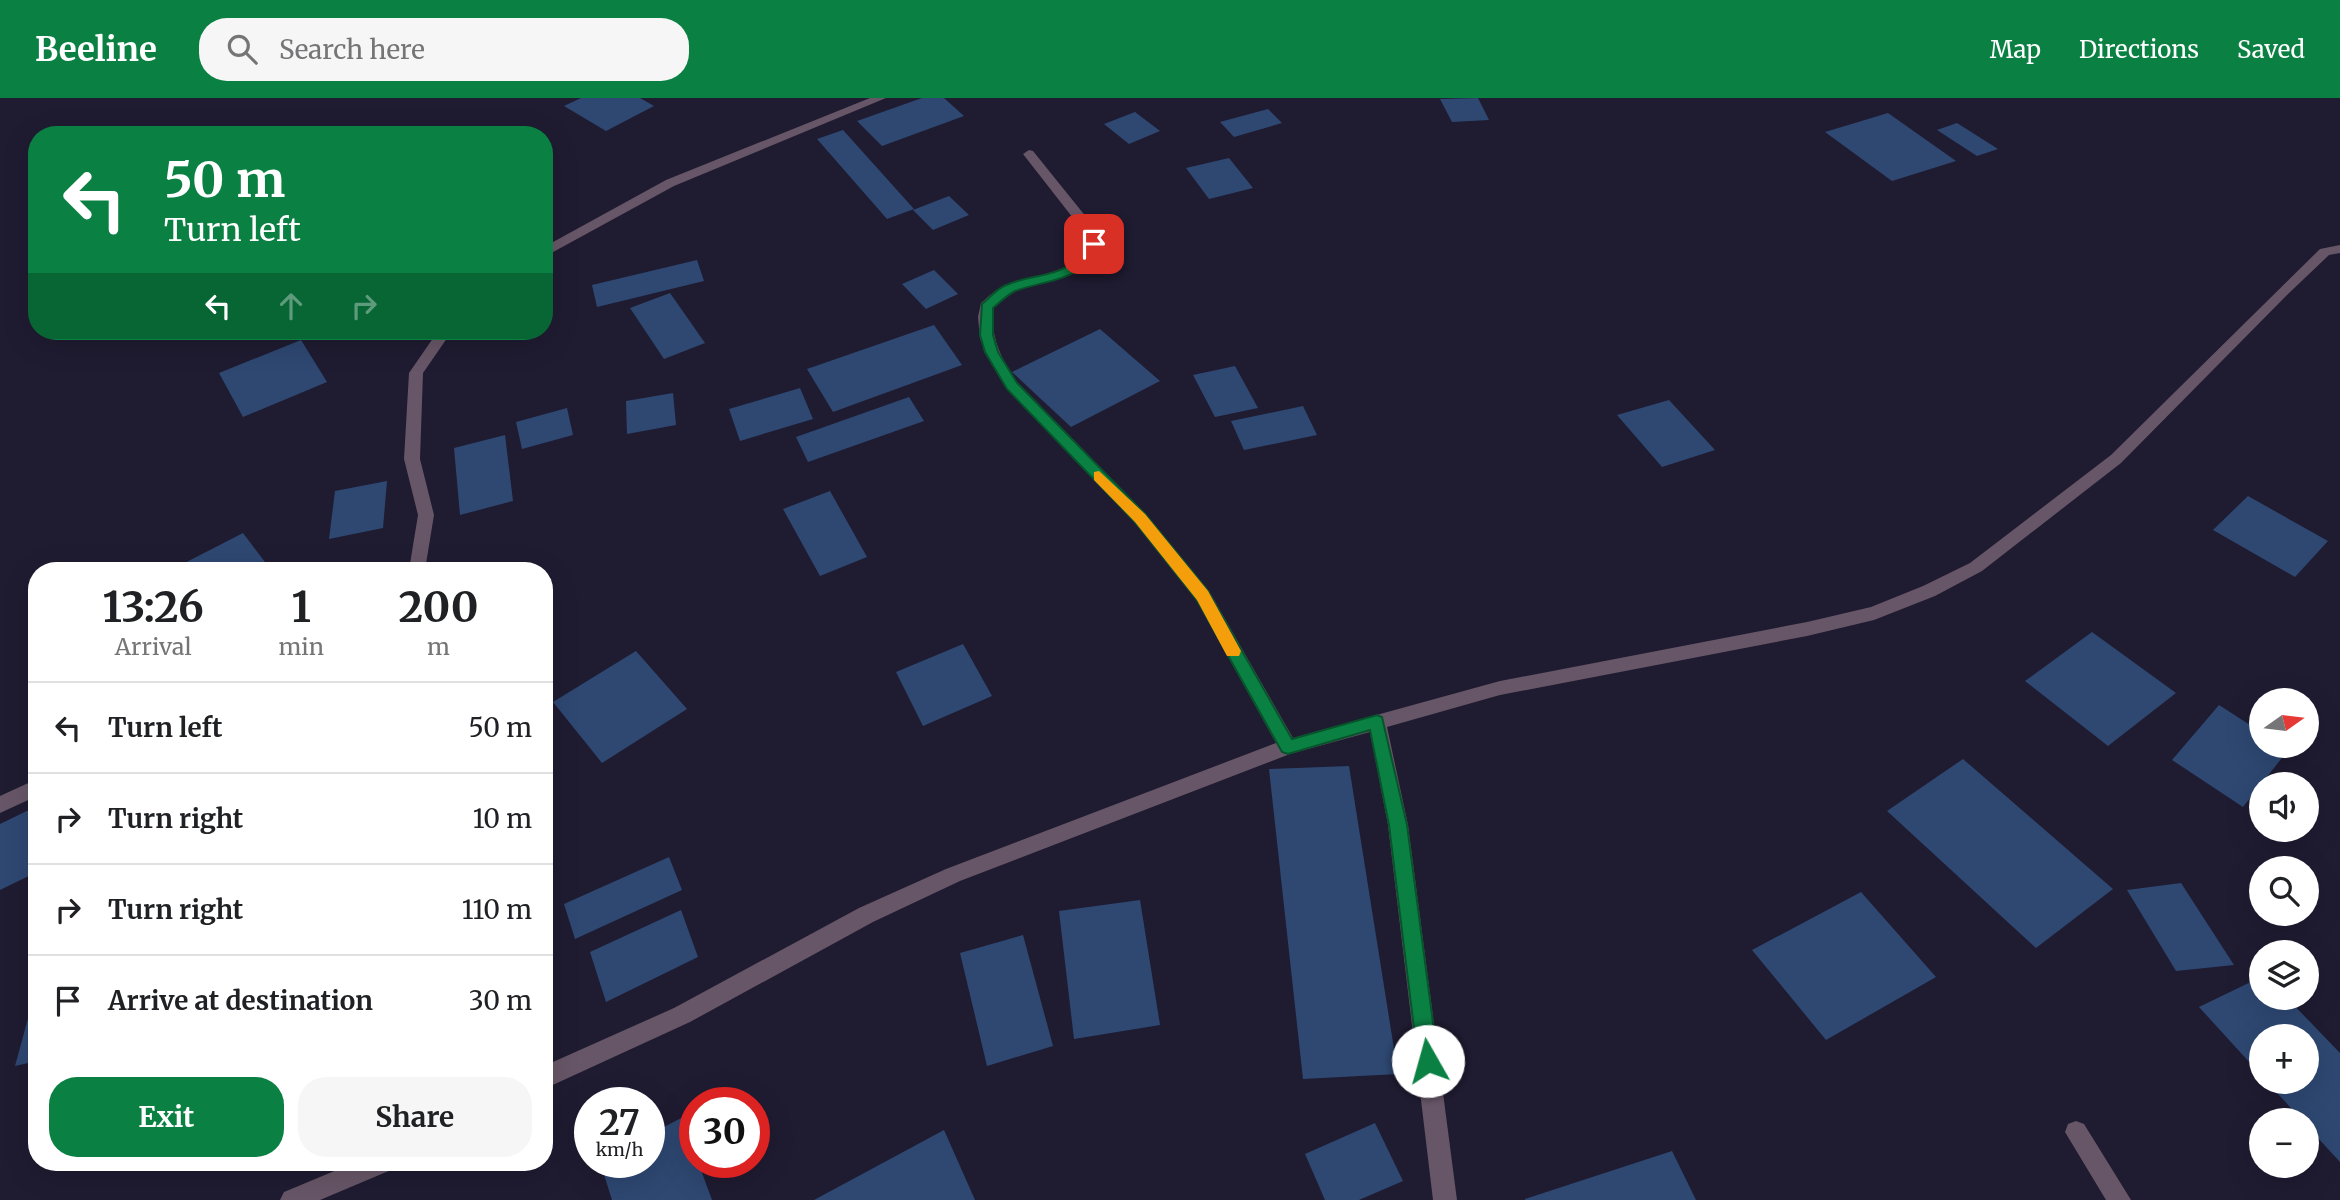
<!DOCTYPE html>
<meta charset="utf-8">
<style>
body{margin:0;font-family:Merriweather,serif;background:#f6f6f6;color:#202124;height:100vh;display:flex;flex-direction:column;font-size:26px;white-space:nowrap}
*{box-sizing:border-box;margin:0}
p{font-size:23px;color:#757577}
.icon{flex:none;width:38px;height:38px;fill:none;stroke:currentColor;stroke-width:2;stroke-linecap:round;stroke-linejoin:round}
.map{position:relative;flex:1;overflow:hidden}
.sheet{position:absolute;left:28px;top:464px;width:525px;height:609px;display:flex;flex-direction:column;background:#fff;border-radius:28px;box-shadow:0 7px 28px #0002}
.sheet>*{flex:none}
.guide{position:absolute;left:28px;top:28px;width:525px;height:214px;border-radius:28px;box-shadow:0 7px 28px #0002;background:#0b8043;color:#fff;overflow:hidden}
.needle{width:46px;rotate:76deg}
.tools{position:absolute;left:2249px;top:590px;display:grid;gap:14px}
.tools a{display:grid;place-items:center;width:70px;height:70px;border-radius:50%;background:#fff;box-shadow:0 7px 28px #0002;font-size:35px}
.speed{position:absolute;left:574px;top:989px;display:flex;gap:14px;font-size:35px;font-weight:700;text-align:center}
.speed>*{display:grid;place-content:center;width:91px;height:91px;border-radius:50%;background:#fff;box-shadow:0 7px 28px #0002;line-height:1}
.speed small{font-size:18px;font-weight:400}
.speed .limit{border:10px solid #d22;background:#fff;color:#111}
.pin{position:absolute;display:grid;place-items:center;width:60px;height:60px;color:#fff;margin:-30px;border-radius:14px;box-shadow:0 4px 10px #0006}
.me{position:absolute;width:77px;margin:-38px;rotate:353deg;stroke-linejoin:round;filter:drop-shadow(0 0 5px #0008)}
.turn{display:flex;align-items:center;gap:24px;height:147px;padding:0 21px;font-size:32px}
.turn .icon{width:91px;height:91px;stroke-width:2.5}
.turn b{display:block;font-size:49px;line-height:60px}
.lanes{display:flex;align-items:center;height:66px;padding:0 21px;background:#0003;justify-content:center;gap:35px;direction:ltr}
.lanes .off{opacity:.35}
.eta{display:flex;justify-content:space-evenly;align-items:center;height:119px;text-align:center}
.eta b{font-size:42px;font-weight:700;line-height:49px}
.primary-button{display:flex;gap:14px;margin-top:auto;padding:14px 21px}
.primary-button a{flex:1;height:80px;border-radius:28px;background:#0b8043;color:#fff;font-size:28px;font-weight:700;line-height:80px;text-align:center}
.primary-button a+a{background:#f6f6f6;color:#202124}
ul{padding:0;list-style:none}
li{display:flex;align-items:center;gap:21px;height:91px;padding:0 21px;border-top:2px solid #e0e0e0}
li div{flex:1}
li b{display:block;font-size:26px}
li em{font-style:normal}
header{display:flex;align-items:center;gap:42px;box-sizing:border-box;height:98px;padding:0 35px;background:#0b8043;color:#fff}
header strong{font-size:33px}
nav{display:flex;gap:38px;margin-inline-start:auto;font-size:24px}
.search{width:490px;height:63px;background:#f6f6f6;display:flex;align-items:center;gap:18px;box-sizing:border-box;padding:0 24px;border-radius:28px;color:#757577;font-size:26px}
.map>svg:first-child{display:block}
</style>
<header>
<strong>Beeline</strong>
<div class="search"><svg class="icon" aria-label="search" viewBox="0 0 24 24"><circle cx="10" cy="10" r="6"/><path d="M15 15l6 6"/></svg>Search here</div>
<nav><a>Map</a><a>Directions</a><a>Saved</a></nav>
</header>
<div class="map">
<svg width="2340" height="1102" viewBox="0 0 2340 1102">
<rect width="100%" height="100%" fill="#1f1b31"/>
<g fill="#2e4872">
<path d="M581,0H640L654,8L606,33L564,8Z"/>
<path d="M922,0H944L964,18L882,48L857,23Z"/>
<path d="M1478,0L1489,22L1452,24L1440,1Z"/>
<path d="M1268,11L1282,25L1234,39L1220,24Z"/>
<path d="M1135,14L1160,33L1129,46L1104,26Z"/>
<path d="M1888,15L1956,63L1892,83L1825,34Z"/>
<path d="M1957,25L1998,51L1977,58L1937,32Z"/>
<path d="M843,32L914,111L887,121L817,41Z"/>
<path d="M1229,60L1253,90L1209,101L1186,70Z"/>
<path d="M949,98L969,117L933,132L913,112Z"/>
<path d="M697,162L704,183L597,209L592,187Z"/>
<path d="M934,172L958,196L926,211L902,186Z"/>
<path d="M670,195L705,245L664,261L630,210Z"/>
<path d="M934,227L962,267L833,314L807,271Z"/>
<path d="M1100,231L1160,283L1071,329L1012,274Z"/>
<path d="M301,242L327,284L243,319L219,275Z"/>
<path d="M1235,268L1258,310L1215,319L1193,277Z"/>
<path d="M800,290L813,321L740,343L729,311Z"/>
<path d="M673,295L676,327L627,336L626,303Z"/>
<path d="M909,299L924,323L808,364L796,339Z"/>
<path d="M1669,302L1715,352L1662,369L1617,317Z"/>
<path d="M1303,308L1317,337L1244,352L1231,323Z"/>
<path d="M567,310L573,337L522,351L516,324Z"/>
<path d="M505,337L513,403L460,417L454,350Z"/>
<path d="M387,383L383,430L329,441L335,393Z"/>
<path d="M830,393L867,459L820,478L783,411Z"/>
<path d="M2248,398L2328,443L2295,479L2213,432Z"/>
<path d="M243,435L271,472H171Z"/>
<path d="M2092,534L2176,595L2108,648L2025,583Z"/>
<path d="M963,546L992,598L923,628L896,574Z"/>
<path d="M636,553L687,611L602,665L553,604Z"/>
<path d="M2219,607L2261,634V648H2283L2289,651L2243,709L2172,662Z"/>
<path d="M1963,661L2113,791L2036,850L1887,713Z"/>
<path d="M1349,668L1398,976L1303,981L1269,671Z"/>
<path d="M37,708V774L0,792V726Z"/>
<path d="M669,759L682,792L575,841L564,806Z"/>
<path d="M2181,785L2234,867L2176,873L2127,792Z"/>
<path d="M1861,794L1936,879L1826,942L1752,852Z"/>
<path d="M1140,802L1160,927L1074,941L1059,813Z"/>
<path d="M681,812L698,859L606,904L590,854Z"/>
<path d="M1023,837L1053,948L987,968L960,855Z"/>
<path d="M2261,879V900H2287L2340,955V1064L2306,1027V1022H2302L2267,984H2306V938H2261V977L2199,909Z"/>
<path d="M36,891L37,963L15,968Z"/>
<path d="M683,1019L695,1054V1064H698L712,1102H612L600,1064H649V1037Z"/>
<path d="M1375,1025L1403,1083L1359,1102H1325L1305,1056Z"/>
<path d="M944,1032L975,1102H814Z"/>
<path d="M1672,1053L1696,1102H1525V1101Z"/>
</g>
<g fill="none" stroke-linecap="round" stroke-linejoin="round">
<g fill="#675667" fill-rule="evenodd">
<path d="M870,0H886L674,88L544,159V149L666,82Z"/>
<path d="M1029,52L1033,53L1091,125L1101,146C1082,186 1051,179 1016,193C1007,197 1000,204 993,210C990,238 1001,261 1017,284L1146,416L1209,493L1293,640L1500,583L1807,524L1871,509L1923,488L1970,465L2111,357L2320,151L2340,147V155L2329,157L2287,197L2121,365L1982,473L1935,498L1874,522L1807,538L1500,597L1387,629L1408,727L1457,1102H1433L1388,727L1370,634L1290,656L960,783L873,824L690,924L544,991V968L674,910L859,810L946,771L1276,645L1197,503L1134,424L1001,282L980,241L978,219L981,205C988,199 995,192 1003,189C1033,174 1071,180 1087,146L1080,129L1023,56Z"/>
<path d="M438,233H452L423,275L420,361L434,417L425,472H409L418,417L404,361L409,275Z"/>
<path d="M37,681V698L0,715V698Z"/>
<path d="M2076,1023L2084,1026L2131,1102H2106L2065,1034L2068,1026Z"/>
<path d="M356,1064H394L391,1072L320,1102H280L284,1094Z"/>
</g>
</g>
<path fill="#0b8043" stroke="#07532c" stroke-width="2" d="M1090,143L1100,146C1081,185 1051,180 1015,193C1007,197 1000,204 993,210V237L998,254L1017,285L1145,416L1208,493L1292,641L1377,617L1382,619L1407,727L1438,963L1435,970L1428,973L1421,970L1418,963L1389,727L1370,632L1288,656L1282,654L1197,502L1135,424L1007,291L985,254L980,237L982,206C989,200 996,192 1004,188C1041,171 1064,186 1090,143Z"/>
<path fill="#f59e0b" d="M1099,373L1145,416L1208,493L1241,553L1239,558H1227L1197,502L1135,424L1094,382V374Z"/>
</svg>
<div class="tools">
<a><svg class="needle" viewBox="-14 -14 28 28"><path d="M0-13l5 13h-10z" fill="#e53935"/><path d="M0 13l5-13h-10z" fill="#757577"/></svg></a>
<a><svg class="icon" aria-label="sound" viewBox="0 0 24 24"><path d="M4 9h4l5-4v14l-5-4H4zM17 9q2 3 0 6"/></svg></a>
<a><svg class="icon" aria-label="search" viewBox="0 0 24 24"><circle cx="10" cy="10" r="6"/><path d="M15 15l6 6"/></svg></a>
<a><svg class="icon" aria-label="layers" viewBox="0 0 24 24"><path d="M12 4l9 5-9 5-9-5zM3 14l9 5 9-5"/></svg></a>
<a>+</a>
<a>−</a>
</div>
<div class="speed"><div>27<small>km/h</small></div><div class="limit">30</div></div>
<div class="pin" style="left:1094px;top:146px;background:#d93025"><svg class="icon" aria-label="arrive" viewBox="0 0 24 24"><path d="M6 21V4h12l-3 4 3 4H6"/></svg></div>
<svg class="me" style="left:1428px;top:963px" viewBox="-20 -20 40 40"><circle r="19" fill="#fff"/><path d="M0-13L10 11 0 6-10 11z" fill="#0b8043"/></svg>
<div class="guide">
<div class="turn"><svg class="icon" aria-label="left" viewBox="0 0 24 24"><path d="M17 20v-9H6M10 6l-5 5 5 5"/></svg><div><b>50 m</b>Turn left</div></div>
<div class="lanes"><svg class="icon" aria-label="left" viewBox="0 0 24 24"><path d="M17 20v-9H6M10 6l-5 5 5 5"/></svg><svg class="icon off" aria-label="ahead" viewBox="0 0 24 24"><path d="M12 20V5M6 11l6-6 6 6"/></svg><svg class="icon off" aria-label="right" viewBox="0 0 24 24"><path d="M7 20v-9h11M14 6l5 5-5 5"/></svg></div>
</div>
<section class="sheet">
<div class="eta">
<div><b>13:26</b><p>Arrival</p></div>
<div><b>1</b><p>min</p></div>
<div><b>200</b><p>m</p></div>
</div>
<ul>
<li><svg class="icon" aria-label="left" viewBox="0 0 24 24"><path d="M17 20v-9H6M10 6l-5 5 5 5"/></svg><div><b>Turn left</b></div><em>50 m</em></li>
<li><svg class="icon" aria-label="right" viewBox="0 0 24 24"><path d="M7 20v-9h11M14 6l5 5-5 5"/></svg><div><b>Turn right</b></div><em>10 m</em></li>
<li><svg class="icon" aria-label="right" viewBox="0 0 24 24"><path d="M7 20v-9h11M14 6l5 5-5 5"/></svg><div><b>Turn right</b></div><em>110 m</em></li>
<li><svg class="icon" aria-label="arrive" viewBox="0 0 24 24"><path d="M6 21V4h12l-3 4 3 4H6"/></svg><div><b>Arrive at destination</b></div><em>30 m</em></li>
</ul>
<div class="primary-button"><a>Exit</a><a>Share</a></div>
</section>
</div>
